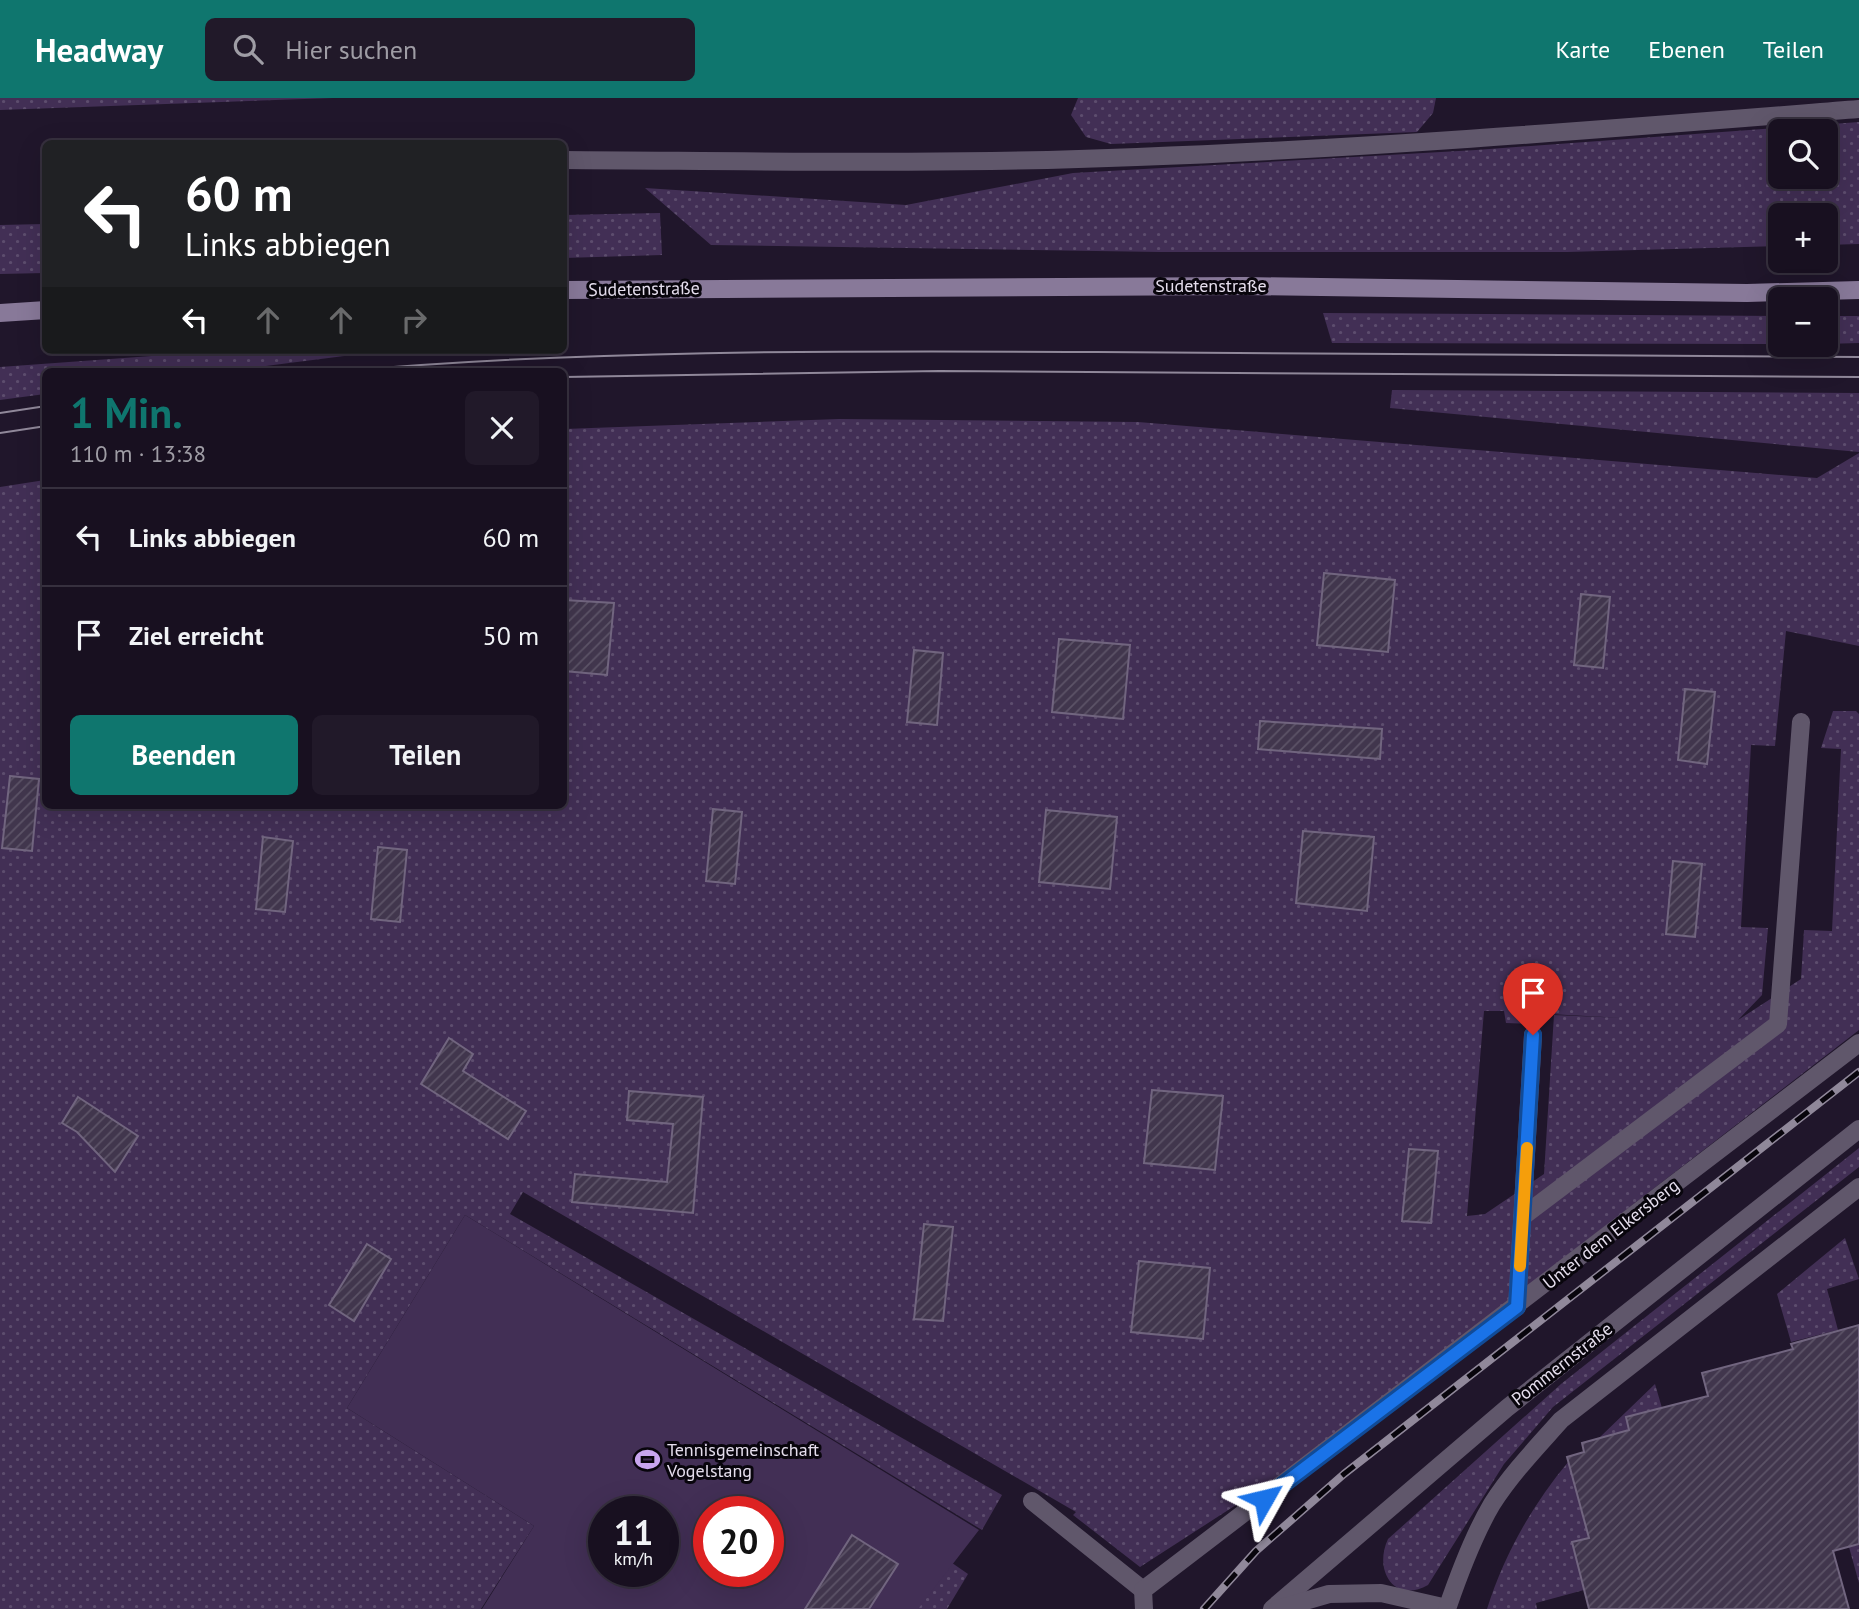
<!DOCTYPE html>
<html lang="de">
<meta charset="utf-8">
<style>
body{margin:0;font-family:"PT Sans",sans-serif;background:#211929;color:#f1f3f6;height:100vh;display:flex;flex-direction:column;font-size:26px;white-space:nowrap}
*{box-sizing:border-box;margin:0}
p{font-size:23px;color:#9f9da5}
.icon{flex:none;width:38px;height:38px;fill:none;stroke:currentColor;stroke-width:2;stroke-linecap:round;stroke-linejoin:round}
.map{position:relative;flex:1;overflow:hidden}
.drawer{position:absolute;left:42px;top:270px;width:525px;height:441px;display:flex;flex-direction:column;background:#181020;border-radius:10px;box-shadow:0 7px 28px #0002,0 0 0 2px #36303e}
.drawer>*{flex:none}
.top-card{position:absolute;left:42px;top:42px;width:525px;height:214px;border-radius:10px;box-shadow:0 7px 28px #0002,0 0 0 2px #36303e;background:#202124;color:#fff;overflow:hidden}
.fabs{position:absolute;left:1768px;top:21px;display:grid;gap:14px}
.fabs a{display:grid;place-items:center;width:70px;height:70px;border-radius:10px;background:#181020;box-shadow:0 7px 28px #0002,0 0 0 2px #36303e;font-size:35px}
.speed{position:absolute;left:588px;top:1398px;display:flex;gap:14px;font-size:35px;font-weight:700;text-align:center}
.speed>*{display:grid;place-content:center;width:91px;height:91px;border-radius:50%;background:#181020;box-shadow:0 7px 28px #0002,0 0 0 2px #36303e;line-height:1}
.speed small{font-size:18px;font-weight:400}
.speed .limit{border:10px solid #d22;background:#fff;color:#111}
.pin{position:absolute;display:grid;place-items:center;width:60px;height:60px;color:#fff;margin:-72px -30px;border-radius:50% 50% 50% 0;rotate:-45deg;box-shadow:0 0 7px #0007}
.pin .icon{rotate:45deg}
.me{position:absolute;width:77px;margin:-38px;rotate:53deg;stroke-linejoin:round;filter:drop-shadow(0 0 5px #0008)}
.turn{display:flex;align-items:center;gap:24px;height:147px;padding:0 28px;font-size:32px}
.turn .icon{width:91px;height:91px;stroke-width:2.5}
.turn b{display:block;font-size:49px;line-height:60px}
.lanes{display:flex;align-items:center;height:66px;padding:0 28px;background:#0003;justify-content:center;gap:35px;direction:ltr}
.lanes .off{opacity:.35}
.round{display:grid;place-items:center;flex:none;width:74px;height:74px;border-radius:10px;background:#211929}
.headline{display:flex;align-items:center;justify-content:space-between;height:119px;padding:0 28px}
h1{font-size:42px;font-weight:600;line-height:52px;color:#0f766e}
.button{display:flex;gap:14px;margin-top:auto;padding:14px 28px}
.button a{flex:1;height:80px;border-radius:10px;background:#0f766e;color:#fff;font-size:28px;font-weight:600;line-height:80px;text-align:center}
.button a+a{background:#211929;color:#f1f3f6}
ul{padding:0;list-style:none}
li{display:flex;align-items:center;gap:21px;height:98px;padding:0 28px;border-top:2px solid #36303e}
li div{flex:1}
li b{display:block;font-size:26px}
li em{font-style:normal}
header{display:flex;align-items:center;gap:42px;box-sizing:border-box;height:98px;padding:0 35px;background:#0f766e;color:#fff}
header strong{font-size:33px}
nav{display:flex;gap:38px;margin-inline-start:auto;font-size:24px}
.search{width:490px;height:63px;background:#211929;display:flex;align-items:center;gap:18px;box-sizing:border-box;padding:0 24px;border-radius:10px;color:#9f9da5;font-size:26px}
.map>svg:first-child{display:block}
</style>
<header>
<strong>Headway</strong>
<div class="search"><svg class="icon" aria-label="search" viewBox="0 0 24 24"><circle cx="10" cy="10" r="6"/><path d="M15 15l6 6"/></svg>Hier suchen</div>
<nav><a>Karte</a><a>Ebenen</a><a>Teilen</a></nav>
</header>
<div class="map">
<svg width="1859" height="1511" viewBox="0 0 1859 1511">
<defs>
<pattern id="grass-dots" width="8" height="8" patternUnits="userSpaceOnUse" patternTransform="scale(1.75)"><rect width="8" height="8" fill="#422f55"/><path d="M2 2h.1M6 6h.1" fill="none" stroke="#5d4d6e" stroke-width="1.8" stroke-linecap="round"/></pattern>
<pattern id="building-hatch" width="6" height="6" patternUnits="userSpaceOnUse" patternTransform="scale(1.75)"><rect width="6" height="6" fill="#41364d"/><path d="M-1 1l2-2M0 6l6-6M5 7l2-2" fill="none" stroke="#5c5367"/></pattern>
</defs>
<rect width="100%" height="100%" fill="#20162b"/>
<g fill="url(#grass-dots)" fill-rule="evenodd">
<path d="M0,0H333L0,12Z"/>
<path d="M1078,0H1436L1433,15L1417,34L1111,46L1086,39L1071,17Z"/>
<path d="M1859,24V146L1825,147V117H1780V148L1567,154H1160L711,147L645,90L906,107L1073,75L1476,52ZM1780,33H1825V79H1780Z"/>
<path d="M660,115L662,157L564,160V117Z"/>
<path d="M45,126V175L0,176V127Z"/>
<path d="M1323,215L1780,218V246L1332,245Z"/>
<path d="M1825,218H1859V245L1825,246Z"/>
<path d="M234,252H351L352,257L227,273H46L45,296L0,302V269Z"/>
<path d="M1392,292L1859,295V354L1390,310Z"/>
<path d="M839,321L1138,324L1817,380L1859,355V548L1786,533L1775,648L1751,647L1741,829L1768,830L1762,897L1738,922L1801,881L1804,832L1832,833L1841,651L1821,650L1833,613H1856L1859,616V932L1284,1376L1140,1469L1073,1417L1076,1414L523,1094L510,1116L1002,1397L982,1432L465,1117L347,1310L534,1428L481,1511H0V389L45,382L46,707H564V331ZM1484,913H1504L1506,925L1529,926L1531,915L1623,920L1554,917L1544,1076L1485,1116L1467,1118Z"/>
<path d="M1859,1050V1069L1553,1309L1504,1366L1428,1487C1395,1506 1373,1473 1388,1441L1561,1286Z"/>
<path d="M1845,1140L1859,1181L1827,1191L1838,1232L1791,1244L1777,1196Z"/>
<path d="M1655,1286L1662,1310L1626,1320L1644,1387L1606,1435L1572,1444L1584,1492L1536,1505L1537,1511H1487C1504,1457 1532,1407 1569,1363L1579,1401L1599,1340Z"/>
<path d="M1859,1447V1485L1849,1449Z"/>
<path d="M942,1458L968,1476L947,1511H901Z"/>
</g>
<path fill="#422f55" fill-rule="evenodd" d="M465,1117L979,1432L918,1511H482L534,1428L347,1310ZM604,1414H663V1474H604ZM709,1414H768V1474H709Z"/>
<g fill="url(#building-hatch)" stroke="#71657f" stroke-width="2">
<path d="M1324,475L1395,482L1388,554L1317,547Z"/>
<path d="M1581,496L1610,499L1603,570L1574,567Z"/>
<path d="M564,502L614,505L607,577L564,573Z"/>
<path d="M1059,541L1130,547L1123,621L1052,614Z"/>
<path d="M914,552L943,555L937,627L907,624Z"/>
<path d="M1685,591L1715,594L1707,666L1678,662Z"/>
<path d="M1260,623L1382,631L1380,661L1258,651Z"/>
<path d="M10,678L39,681L32,753L2,750Z"/>
<path d="M713,711L742,714L735,786L706,783Z"/>
<path d="M1046,712L1117,719L1110,791L1039,784Z"/>
<path d="M1303,733L1374,739L1367,813L1296,805Z"/>
<path d="M263,739L293,743L285,814L256,811Z"/>
<path d="M378,749L407,752L400,824L371,821Z"/>
<path d="M1673,763L1702,766L1695,839L1666,836Z"/>
<path d="M449,940L473,956L463,973L526,1013L508,1041L421,986Z"/>
<path d="M1152,992L1223,998L1215,1072L1144,1065Z"/>
<path d="M629,993L703,999L693,1115L572,1104L575,1076L667,1084L673,1026L627,1022Z"/>
<path d="M78,999L138,1038L115,1074L77,1034L62,1025Z"/>
<path d="M1409,1051L1438,1053L1431,1125L1402,1123Z"/>
<path d="M924,1126L953,1129L943,1223L914,1221Z"/>
<path d="M367,1146L391,1161L354,1223L329,1207Z"/>
<path d="M1139,1163L1210,1170L1203,1241L1131,1234Z"/>
<path d="M1859,1227V1446L1833,1453L1849,1511H1589L1572,1444L1589,1440L1567,1359L1584,1354L1582,1345L1629,1332L1626,1319L1708,1298L1702,1275L1793,1251L1791,1246Z"/>
<path d="M852,1437L898,1466L869,1511H805Z"/>
</g>
<g fill="none" stroke-linecap="round" stroke-linejoin="round">
<g stroke="#60576b" stroke-width="18">
<path d="M564,62C755,63 946,67 1137,59C1378,50 1619,30 1859,11"/>
<path d="M1522,1119L1778,926L1801,624"/>
<path d="M1517,1209L1533,937"/>
<path d="M1032,1403L1143,1492"/>
<path d="M1144,1511L1143,1492L1859,945"/>
</g>
<g stroke="#60576b" stroke-width="18">
<path d="M1272,1511L1507,1310L1859,1031"/>
<path d="M1278,1511L1329,1496L1381,1495L1447,1510"/>
<path d="M1447,1511C1459,1476 1473,1438 1492,1406C1511,1376 1537,1349 1561,1322L1859,1089"/>
</g>
<g stroke="#887999" stroke-width="18">
<path d="M564,192L1245,188L1747,195L1859,192"/>
<path d="M0,215L46,212"/>
</g>
<g stroke="#90889a" stroke-width="2">
<path d="M344,273C595,251 847,253 1098,254C1351,255 1605,256 1859,259"/>
<path d="M564,279L939,273L1859,279"/>
<path d="M0,315L46,308"/>
<path d="M0,335L46,328"/>
</g>
<defs>
<path id="rail" d="M1204,1511L1256,1453L1344,1376L1859,974"/>
</defs>
<use href="#rail" stroke="#90889a" stroke-width="8"/>
<use href="#rail" stroke="#08050c" stroke-width="5" stroke-dasharray="16" stroke-linecap="butt"/>
</g>
<g fill="none" stroke-linecap="round" stroke-linejoin="round">
<defs>
<path id="route" d="M1264,1401L1517,1209L1533,937"/>
</defs>
<use href="#route" stroke="#114b97" stroke-width="18"/>
<use href="#route" stroke="#1a73e8" stroke-width="12"/>
<path stroke="#f59e0b" stroke-width="12" d="M1520,1168L1527,1050"/>
</g>
<defs>
<symbol id="stadium-bare" viewBox="-9 -9 18 18"><path d="M0-5a6.5 5 0 1 0 0 10a6.5 5 0 1 0 0-10ZM-3.5-1.8h7v3.6h-7Z" fill="#c8a5ee" stroke="#08050c" stroke-width="2.5" paint-order="stroke"/></symbol>
</defs>
<g fill-rule="evenodd">
<use href="#stadium-bare" x="630" y="1344" width="35" height="35"/>
</g>
<g text-anchor="middle" stroke-width="6" stroke-linejoin="round" paint-order="stroke">
<g font-size="18" fill="#e5deed" stroke="#08050c">
<text x="1211" y="194">Sudetenstraße</text>
<text transform="translate(644 191) rotate(-1)" y="6">Sudetenstraße</text>
<text transform="translate(1611 1136) rotate(-38)" y="6">Unter dem Elkersberg</text>
<text transform="translate(1562 1266) rotate(-38)" y="6">Pommernstraße</text>
</g>
<g font-size="18" fill="#e5deed" stroke="#08050c" text-anchor="start">
<text x="667" y="1358">Tennisgemeinschaft<tspan x="667" dy="21">Vogelstang</tspan></text>
</g>
</g>
</svg>
<div class="fabs">
<a><svg class="icon" aria-label="search" viewBox="0 0 24 24"><circle cx="10" cy="10" r="6"/><path d="M15 15l6 6"/></svg></a>
<a>+</a>
<a>−</a>
</div>
<div class="speed"><div>11<small>km/h</small></div><div class="limit">20</div></div>
<div class="pin" style="left:1533px;top:937px;background:#d93025"><svg class="icon" aria-label="arrive" viewBox="0 0 24 24"><path d="M6 21V4h12l-3 4 3 4H6"/></svg></div>
<svg class="me" style="left:1264px;top:1401px" viewBox="-20 -20 40 40"><path d="M0-17L14 15 0 8-14 15z" fill="#1a73e8" stroke="#fff" stroke-width="4"/></svg>
<div class="top-card">
<div class="turn"><svg class="icon" aria-label="left" viewBox="0 0 24 24"><path d="M17 20v-9H6M10 6l-5 5 5 5"/></svg><div><b>60 m</b>Links abbiegen</div></div>
<div class="lanes"><svg class="icon" aria-label="left" viewBox="0 0 24 24"><path d="M17 20v-9H6M10 6l-5 5 5 5"/></svg><svg class="icon off" aria-label="ahead" viewBox="0 0 24 24"><path d="M12 20V5M6 11l6-6 6 6"/></svg><svg class="icon off" aria-label="ahead" viewBox="0 0 24 24"><path d="M12 20V5M6 11l6-6 6 6"/></svg><svg class="icon off" aria-label="right" viewBox="0 0 24 24"><path d="M7 20v-9h11M14 6l5 5-5 5"/></svg></div>
</div>
<section class="drawer">
<div class="headline"><div><h1>1 Min.</h1><p>110 m · 13:38</p></div><a class="round"><svg class="icon" aria-label="close" viewBox="0 0 24 24"><path d="M6 6l12 12M18 6L6 18"/></svg></a></div>
<ul>
<li><svg class="icon" aria-label="left" viewBox="0 0 24 24"><path d="M17 20v-9H6M10 6l-5 5 5 5"/></svg><div><b>Links abbiegen</b></div><em>60 m</em></li>
<li><svg class="icon" aria-label="arrive" viewBox="0 0 24 24"><path d="M6 21V4h12l-3 4 3 4H6"/></svg><div><b>Ziel erreicht</b></div><em>50 m</em></li>
</ul>
<div class="button"><a>Beenden</a><a>Teilen</a></div>
</section>
</div>
